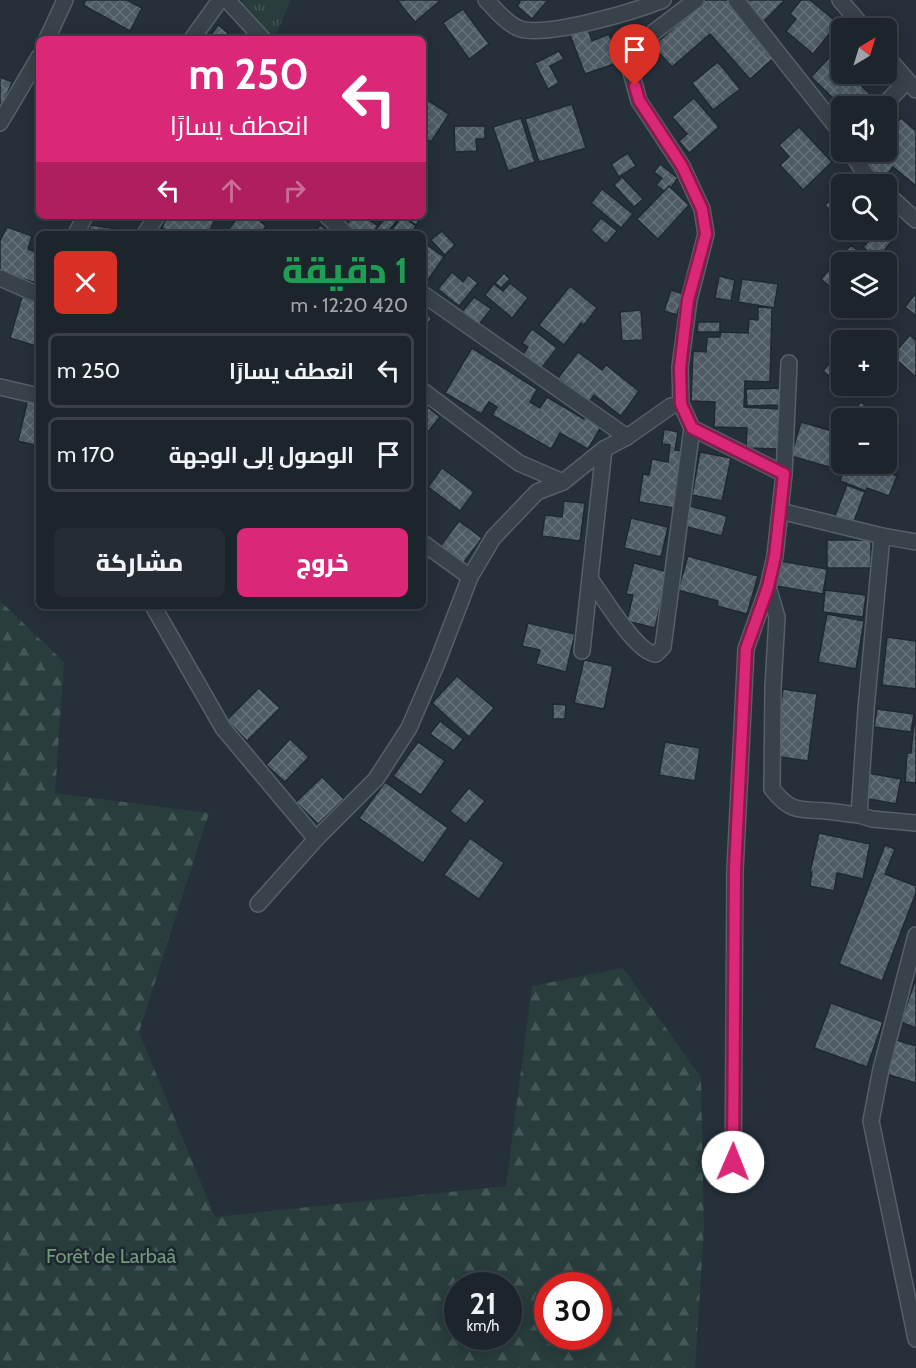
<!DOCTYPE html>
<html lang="ar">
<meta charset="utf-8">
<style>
body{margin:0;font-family:Cabin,Cairo,sans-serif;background:#252c34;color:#f1f3f6;direction:rtl;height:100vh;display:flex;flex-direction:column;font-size:22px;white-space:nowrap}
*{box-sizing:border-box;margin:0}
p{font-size:20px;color:#a0a4a9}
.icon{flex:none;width:33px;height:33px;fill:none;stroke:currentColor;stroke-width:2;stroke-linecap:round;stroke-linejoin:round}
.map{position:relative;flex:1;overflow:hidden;direction:ltr}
.sheet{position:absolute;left:36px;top:231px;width:390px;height:378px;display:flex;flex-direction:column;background:#1c242c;border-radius:9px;box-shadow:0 3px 15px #0003,0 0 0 2px #3a4148;direction:rtl}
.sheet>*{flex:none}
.banner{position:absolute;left:36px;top:36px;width:390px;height:183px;border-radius:9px;box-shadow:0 3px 15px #0003,0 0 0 2px #3a4148;direction:rtl;background:#db2777;color:#fff;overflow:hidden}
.needle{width:39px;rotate:38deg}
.controls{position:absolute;left:831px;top:18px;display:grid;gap:12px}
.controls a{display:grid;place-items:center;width:66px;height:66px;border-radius:9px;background:#1c242c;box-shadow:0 3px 15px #0003,0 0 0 2px #3a4148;font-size:30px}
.speed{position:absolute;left:444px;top:1272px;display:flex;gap:12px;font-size:30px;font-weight:700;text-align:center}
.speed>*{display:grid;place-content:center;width:78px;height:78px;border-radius:50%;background:#1c242c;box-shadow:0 3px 15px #0003,0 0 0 2px #3a4148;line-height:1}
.speed small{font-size:15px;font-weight:400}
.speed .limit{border:9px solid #d22;background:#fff;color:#111}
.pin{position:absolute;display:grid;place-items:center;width:51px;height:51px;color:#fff;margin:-62px -26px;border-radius:50% 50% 50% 0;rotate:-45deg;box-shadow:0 0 6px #0007}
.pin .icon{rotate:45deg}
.me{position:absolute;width:66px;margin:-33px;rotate:1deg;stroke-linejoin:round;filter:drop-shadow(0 0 4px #0008)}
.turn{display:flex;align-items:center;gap:21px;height:126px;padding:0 18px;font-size:27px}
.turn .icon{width:78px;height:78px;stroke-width:2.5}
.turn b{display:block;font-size:42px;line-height:51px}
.lanes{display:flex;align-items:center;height:57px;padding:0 18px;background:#0003;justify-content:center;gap:30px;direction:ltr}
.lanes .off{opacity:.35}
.round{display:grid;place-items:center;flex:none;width:63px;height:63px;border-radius:9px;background:#252c34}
.overview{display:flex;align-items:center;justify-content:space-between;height:102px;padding:0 18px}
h1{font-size:36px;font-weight:800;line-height:45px;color:#1e9e55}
.action{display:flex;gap:12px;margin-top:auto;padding:12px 18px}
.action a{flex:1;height:69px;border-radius:9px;background:#db2777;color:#fff;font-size:24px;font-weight:800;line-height:69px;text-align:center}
.action a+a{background:#252c34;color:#f1f3f6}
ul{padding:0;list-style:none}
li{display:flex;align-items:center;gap:18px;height:75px;margin:0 12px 9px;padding:0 6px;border:3px solid #3a4148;border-radius:9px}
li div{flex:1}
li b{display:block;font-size:22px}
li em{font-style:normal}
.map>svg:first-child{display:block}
</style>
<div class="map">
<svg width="916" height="1368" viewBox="0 0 916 1368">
<defs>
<pattern id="grass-tufts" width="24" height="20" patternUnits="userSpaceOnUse" patternTransform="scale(1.5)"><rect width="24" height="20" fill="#283d3c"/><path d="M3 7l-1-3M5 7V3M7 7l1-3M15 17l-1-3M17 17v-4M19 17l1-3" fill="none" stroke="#455757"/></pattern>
<pattern id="forest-firs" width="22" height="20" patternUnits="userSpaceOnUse" patternTransform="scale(1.5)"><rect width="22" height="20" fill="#283d3c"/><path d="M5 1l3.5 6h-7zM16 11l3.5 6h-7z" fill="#455757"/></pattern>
<pattern id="building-cross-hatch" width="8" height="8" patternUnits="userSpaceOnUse" patternTransform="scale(1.5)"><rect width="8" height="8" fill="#4e5b65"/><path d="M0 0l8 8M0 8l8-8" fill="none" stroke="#65717a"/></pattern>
</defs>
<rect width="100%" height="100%" fill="#25303a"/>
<path fill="url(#grass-tufts)" d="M242,0H291L274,39L241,3Z"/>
<path fill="url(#forest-firs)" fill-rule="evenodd" d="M0,601L64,662L55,793L209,813L139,1032L215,1217L506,1186L532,986L623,968L701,1077L704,1228L695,1368H0ZM458,1286H508V1336H458ZM548,1286H598V1336H548Z"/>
<g fill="url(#building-cross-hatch)" stroke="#1f2931" stroke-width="1.5">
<path d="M86,0H127L142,8L130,31L83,5Z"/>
<path d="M397,0H441L415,22Z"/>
<path d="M518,0H548L532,19L517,6L520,2Z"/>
<path d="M706,0H730L775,57L750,79L710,34L672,67L653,46Z"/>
<path d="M742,0H785L764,21Z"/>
<path d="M801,0H810L838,23L813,54L786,31L796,19L790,14Z"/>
<path d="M463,9L489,44L469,59L443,23Z"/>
<path d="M218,25L228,33L224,39H208Z"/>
<path d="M588,29L592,41L609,34L620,62L585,74L570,35Z"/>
<path d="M559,51L564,59L550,66L559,83L548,89L535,63Z"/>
<path d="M831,56L842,66V74H849L873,97L864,106H842V121L829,108L836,101L811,77Z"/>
<path d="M718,62L740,89L713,110L692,83Z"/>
<path d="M0,77L12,82L3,104L0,103Z"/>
<path d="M423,97L449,114L431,142L423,137Z"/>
<path d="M694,98L719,127L689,153L679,141L687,134L672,117Z"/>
<path d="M572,104L586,148L539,162L525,119Z"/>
<path d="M521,118L535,162L508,171L493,127Z"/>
<path d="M901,118L916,131V186L893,167L880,183L862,167L876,152H886V136Z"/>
<path d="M454,126H485V139H476L477,151L455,152Z"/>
<path d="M799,127L832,162L803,190L780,165L789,157L779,145Z"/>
<path d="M628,153L636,166L619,177L611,164Z"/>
<path d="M660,164L678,178L667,193L656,185L662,178L654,172Z"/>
<path d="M622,177L643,199L634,207L614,185Z"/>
<path d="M669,186L689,205L658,239L637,219Z"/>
<path d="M602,189L633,214L621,228L591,203Z"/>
<path d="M842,191V224L841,225L825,205Z"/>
<path d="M167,216H215L216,217L208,234H174L162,228Z"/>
<path d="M239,216H254L266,226L260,234H225Z"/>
<path d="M353,216H363L378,226L372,234H356L345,227Z"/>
<path d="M387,216H401L386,234H372Z"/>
<path d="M402,216L416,226L411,234H389Z"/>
<path d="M404,216H412L419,221L416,225Z"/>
<path d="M601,218L617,231L606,244L591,230Z"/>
<path d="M91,225L135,232L134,234H87Z"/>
<path d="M320,225L332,234H314Z"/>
<path d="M886,226L897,235L877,259L863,247L871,239L873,241L883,230H886Z"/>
<path d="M7,227L32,236L28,249L39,253V284L0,271V241Z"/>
<path d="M442,231L455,245L445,255L431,240Z"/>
<path d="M427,245L444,257L423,287V250Z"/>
<path d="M851,245L869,260L867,262H842V292L839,295L821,279Z"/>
<path d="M452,272L463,282L468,275L478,283L459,306L438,289Z"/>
<path d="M504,273L510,279L501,288L495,283Z"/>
<path d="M719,276L735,280L731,301L715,298Z"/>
<path d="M742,279L778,284L774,308L738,302Z"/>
<path d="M510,283L528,298L512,318L485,295L494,284L503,291Z"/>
<path d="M570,286L597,308L584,325L581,323L564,345L539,325Z"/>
<path d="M671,290L683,294L677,315L664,311Z"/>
<path d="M916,293V316L905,307Z"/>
<path d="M22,297L39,303V347L10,338Z"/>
<path d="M474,297L491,309L475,330L458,317Z"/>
<path d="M758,307L772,308L770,382L745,381L744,407L779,409L778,449L746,448L747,428L714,427L715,402L691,401L693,351L706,352L707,337H720L721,332L748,333L749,319L758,320Z"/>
<path d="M423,310L432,319L423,328Z"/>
<path d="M641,310L643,340L622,341L620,312Z"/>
<path d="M698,322H720V332H697Z"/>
<path d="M532,329L557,348L540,370L521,357L528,347L522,343Z"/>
<path d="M910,335L916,341V377L892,356Z"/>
<path d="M472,348L537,389L530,402L540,408L547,397L584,419L587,414L603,423L588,449L560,433L551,449L492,415L497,407L489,402L481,414L445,393Z"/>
<path d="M842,348V386H858L851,394L823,371Z"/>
<path d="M578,352L602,370L606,365L639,391L621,416L594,395L589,402L558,378Z"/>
<path d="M781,388V405L747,406L746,389Z"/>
<path d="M28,399L39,402V446L18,441Z"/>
<path d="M861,402L880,418H847Z"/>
<path d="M423,403L440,417L423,438Z"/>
<path d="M801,422L842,434V464H845L843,471L791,456Z"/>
<path d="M664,429L678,432L675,450L683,451L674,508L639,502L643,474L649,475L652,459L668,462L670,445L662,444Z"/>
<path d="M700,452L731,458L722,501L692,495Z"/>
<path d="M846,466L868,474L871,466L897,476L889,496L867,488L866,491L840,481Z"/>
<path d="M442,468L474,492L460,511L428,487Z"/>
<path d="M847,485L865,492L853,524L835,516Z"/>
<path d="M564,501L585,503L580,541L542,536L545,515L562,517Z"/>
<path d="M690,506L727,516L722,536L684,526Z"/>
<path d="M631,518L668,527L661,557L624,548Z"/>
<path d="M459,521L482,538L462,565L439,548Z"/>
<rect x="827" y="540" width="44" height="28"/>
<path d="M688,556L758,576L747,614L717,606L718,601L678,590Z"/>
<path d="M780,561L827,569L823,594L776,586Z"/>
<path d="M634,563L668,572L655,628L627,621L633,595L626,594Z"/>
<path d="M825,590L866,595L863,617L823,612Z"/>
<path d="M827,614L864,621L856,669L818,662Z"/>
<path d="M528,623L575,634L566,672L536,664L540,650L522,646Z"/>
<path d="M887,637L916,641V689L882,685Z"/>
<path d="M584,660L613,666L604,709L574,703Z"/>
<path d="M457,676L494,708L469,737L432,703Z"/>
<path d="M259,688L280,708L247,741L227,720Z"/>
<path d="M783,689L817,694L808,761L774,756Z"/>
<path d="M553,704L566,705L565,719H553Z"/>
<path d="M877,709L914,714L911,732L874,727Z"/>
<path d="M440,721L463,739L454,751L430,734Z"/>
<path d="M914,724L916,725V783L905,782L907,753H911Z"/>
<path d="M290,739L309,757L285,782L266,765Z"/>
<path d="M418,742L445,761L421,795L393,776Z"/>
<path d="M665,742L700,748L695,781L659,775Z"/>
<path d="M868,773L901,779L896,804L864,798Z"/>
<path d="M322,777L344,799L318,824L296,802Z"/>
<path d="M385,782L448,828L423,863L359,818Z"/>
<path d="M469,788L485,801L466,824L450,811Z"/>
<path d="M819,833L870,844L863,879L837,873L834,891L810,886L812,872H810Z"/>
<path d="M470,838L504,863L479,899L444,875Z"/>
<path d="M885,845L895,849L885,874L916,886V893L882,981L839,964Z"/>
<path d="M916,978V1028L901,1022Z"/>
<path d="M831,1003L883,1022L867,1067L814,1048Z"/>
<path d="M896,1040L916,1046V1083L886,1074Z"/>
</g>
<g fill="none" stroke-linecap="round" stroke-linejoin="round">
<defs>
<g id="street">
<path d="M227,0L263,39"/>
<path d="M486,0C496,10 505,22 518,28C544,39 635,11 663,0"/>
<path d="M736,0L842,134"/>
<path d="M840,0L864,28"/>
<path d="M47,39L65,0"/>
<path d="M192,39L220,0"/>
<path d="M886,56L916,90"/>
<path d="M883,106L907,81"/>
<path d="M0,123L39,57"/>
<path d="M851,152L866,175L877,184"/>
<path d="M886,193L916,220"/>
<path d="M327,216L346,234"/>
<path d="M76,234L85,216"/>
<path d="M145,234L157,216"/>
<path d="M0,278L39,295"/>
<path d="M423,294L627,437"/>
<path d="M0,387L39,396"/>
<path d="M423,391L519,463L563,482"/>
<path d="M681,404L692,428L784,474"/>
<path d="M780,511L882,536L916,542"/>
<path d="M882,536L866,709L859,815L872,819L916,823"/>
<path d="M423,543L470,577"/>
<path d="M590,579C603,596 636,653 656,654L663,647L692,428"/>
<path d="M768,587L777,617L773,687L772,789C791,813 799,809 826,811C837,812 848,814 859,815"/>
<path d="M153,606L223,728L316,839"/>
<path d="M582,651L604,449"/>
<path d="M258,904L316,839L376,779L409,728L437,663L470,577L493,538L537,492L563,482L604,449L627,437L671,406L681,404L680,367L689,300L706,234L702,209L682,166L639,101L631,72L636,56L654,32L696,0"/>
<path d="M916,935L881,1069L871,1121L916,1339"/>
<path d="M733,1184L735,870L746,649L768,587L775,556L784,474L789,363"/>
</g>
</defs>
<use href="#street" stroke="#566068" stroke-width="18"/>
<use href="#street" stroke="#38424a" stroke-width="15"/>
</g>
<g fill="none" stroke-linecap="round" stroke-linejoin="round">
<defs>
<path id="route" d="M635,86L639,100L682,166L702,209L706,234L688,300L680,368L681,404L692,428L784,474L775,556L768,587L746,649L735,870L733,1162"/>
</defs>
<use href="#route" stroke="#8e194d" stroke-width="15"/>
<use href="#route" stroke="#db2777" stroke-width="10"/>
</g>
<g text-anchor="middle" stroke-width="5" stroke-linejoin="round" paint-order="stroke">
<g font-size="20" fill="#749a78" stroke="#1d272f">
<text x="111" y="1263">Forêt de Larbaâ</text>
</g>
</g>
</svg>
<div class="controls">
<a><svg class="needle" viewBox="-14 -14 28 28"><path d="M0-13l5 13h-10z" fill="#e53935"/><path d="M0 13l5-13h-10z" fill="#a0a4a9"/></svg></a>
<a><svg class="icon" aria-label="sound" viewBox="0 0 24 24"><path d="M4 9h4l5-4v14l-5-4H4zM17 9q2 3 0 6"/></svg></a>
<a><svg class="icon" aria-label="search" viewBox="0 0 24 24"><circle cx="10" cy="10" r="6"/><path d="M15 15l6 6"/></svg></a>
<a><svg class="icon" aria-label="layers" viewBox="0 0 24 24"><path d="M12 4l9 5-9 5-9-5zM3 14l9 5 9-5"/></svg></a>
<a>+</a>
<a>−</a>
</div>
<div class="speed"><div>21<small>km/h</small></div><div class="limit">30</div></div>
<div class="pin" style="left:635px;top:86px;background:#d93025"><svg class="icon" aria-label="arrive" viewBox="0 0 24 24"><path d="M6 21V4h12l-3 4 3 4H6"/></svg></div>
<svg class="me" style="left:733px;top:1162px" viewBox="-20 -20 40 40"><circle r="19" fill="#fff"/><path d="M0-13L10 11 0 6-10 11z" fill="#db2777"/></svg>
<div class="banner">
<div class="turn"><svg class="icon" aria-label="left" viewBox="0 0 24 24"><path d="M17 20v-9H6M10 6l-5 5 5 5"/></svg><div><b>250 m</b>انعطف يسارًا</div></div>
<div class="lanes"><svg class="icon" aria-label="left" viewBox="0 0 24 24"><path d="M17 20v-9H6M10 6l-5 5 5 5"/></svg><svg class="icon off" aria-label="ahead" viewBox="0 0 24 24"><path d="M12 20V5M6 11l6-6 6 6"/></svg><svg class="icon off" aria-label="right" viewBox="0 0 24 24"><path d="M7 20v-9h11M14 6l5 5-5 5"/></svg></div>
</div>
<section class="sheet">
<div class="overview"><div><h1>1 دقيقة</h1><p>420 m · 12:20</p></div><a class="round" style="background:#d93025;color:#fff"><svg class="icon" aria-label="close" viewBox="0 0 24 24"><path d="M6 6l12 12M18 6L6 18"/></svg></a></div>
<ul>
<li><svg class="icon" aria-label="left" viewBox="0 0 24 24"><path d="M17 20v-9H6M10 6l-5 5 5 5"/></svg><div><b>انعطف يسارًا</b></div><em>250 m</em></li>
<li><svg class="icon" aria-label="arrive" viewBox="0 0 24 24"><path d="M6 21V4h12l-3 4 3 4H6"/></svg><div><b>الوصول إلى الوجهة</b></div><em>170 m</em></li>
</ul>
<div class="action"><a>خروج</a><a>مشاركة</a></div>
</section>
</div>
